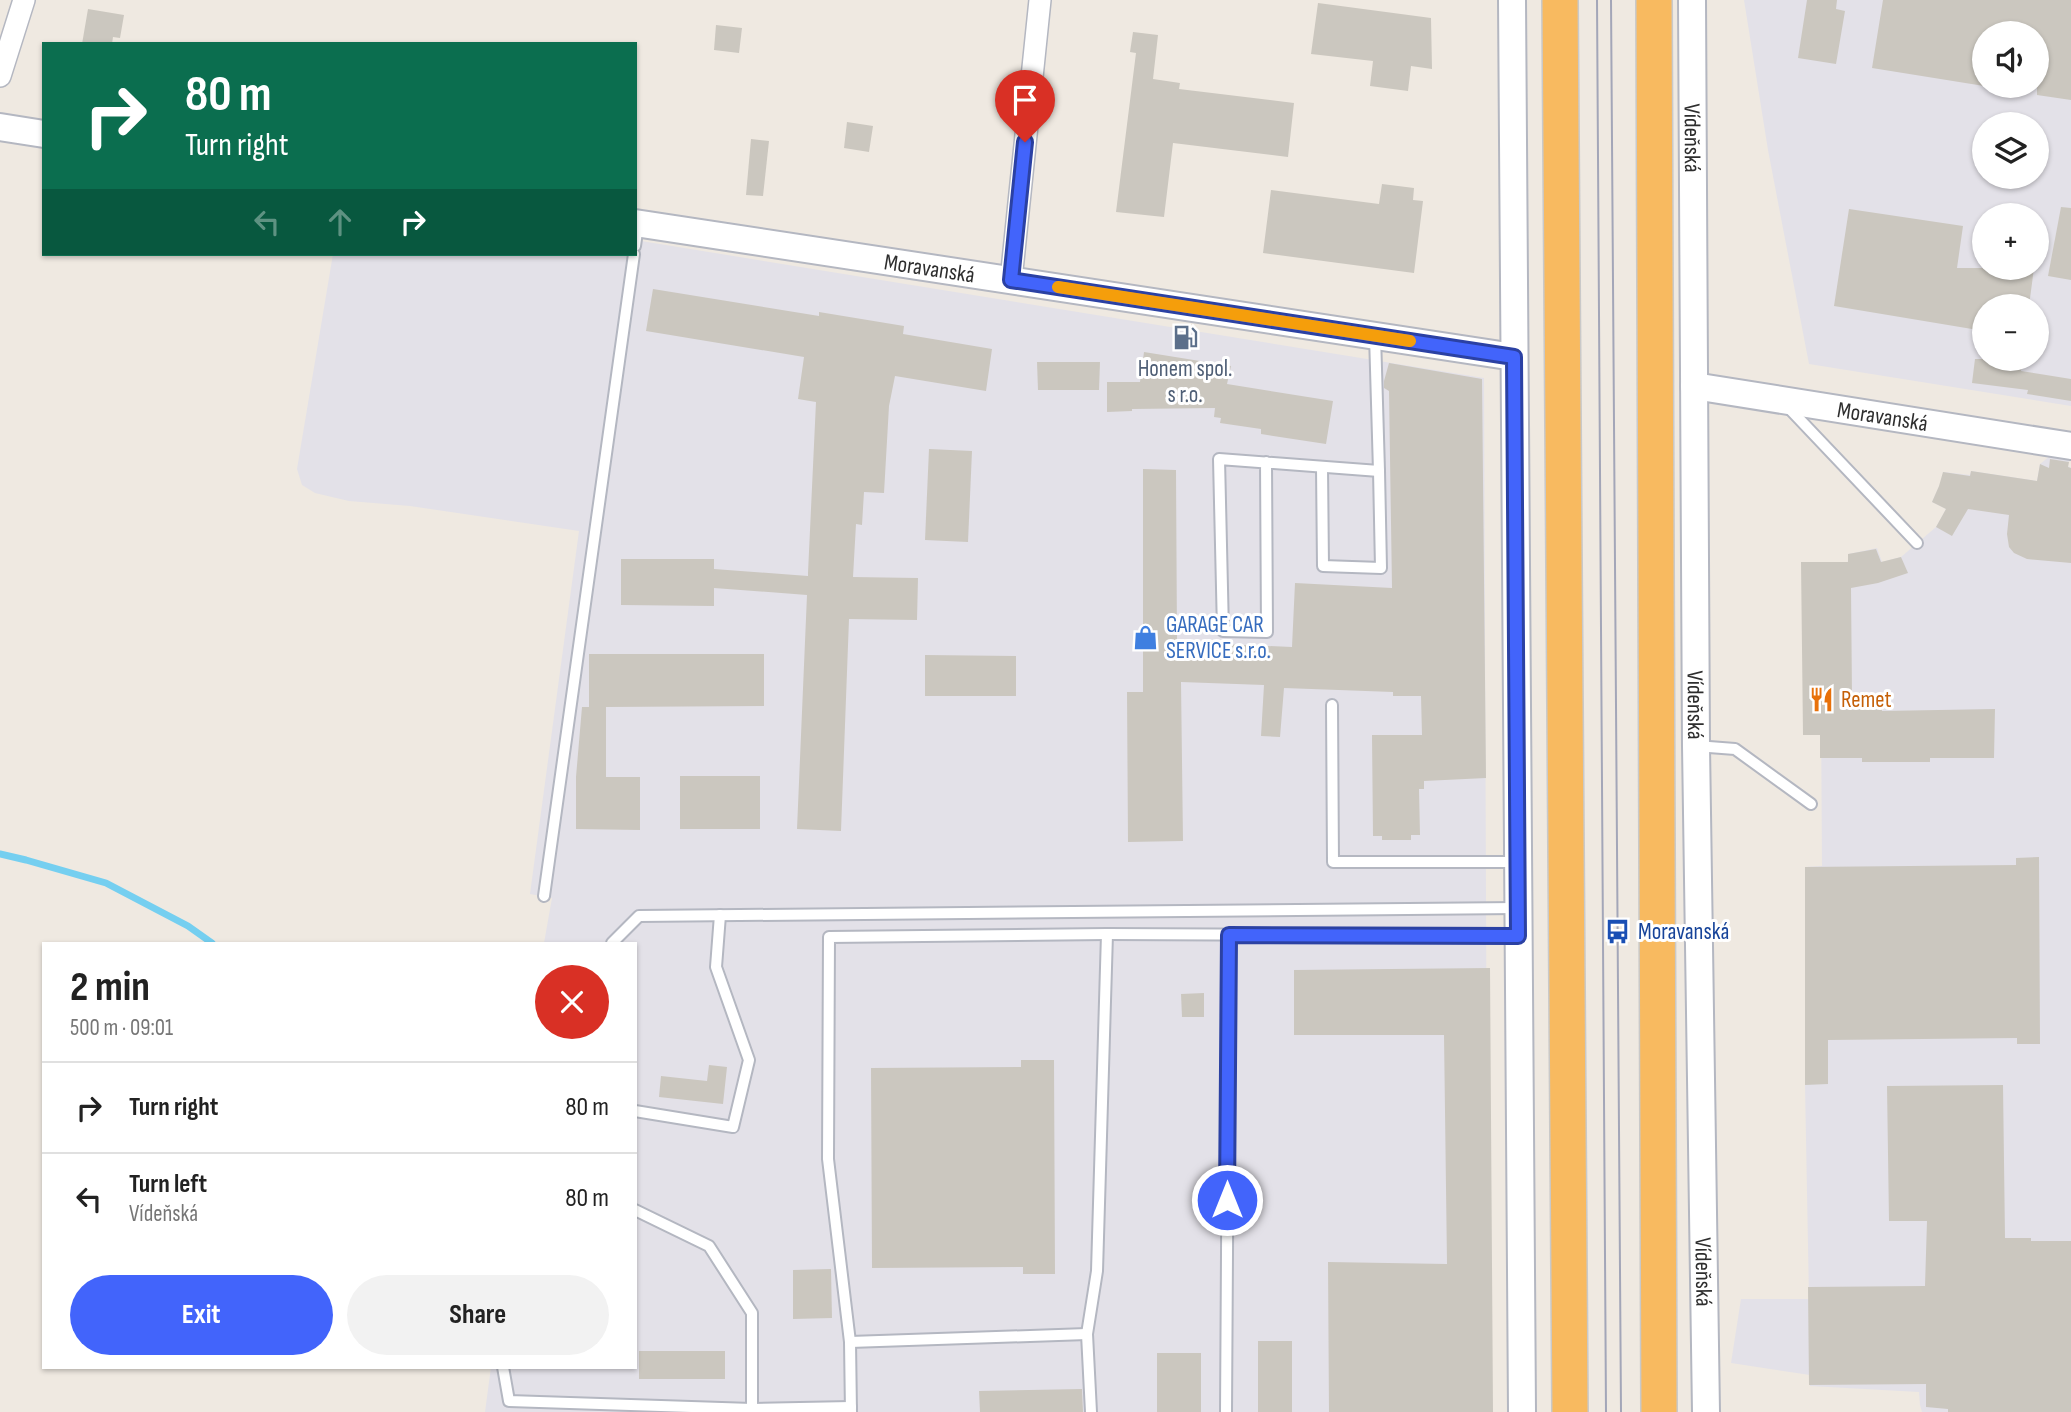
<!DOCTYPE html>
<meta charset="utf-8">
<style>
body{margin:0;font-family:"Sofia Sans Condensed",sans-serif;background:#f2f2f2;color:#222;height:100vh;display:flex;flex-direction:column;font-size:26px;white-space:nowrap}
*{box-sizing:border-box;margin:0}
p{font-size:23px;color:#767676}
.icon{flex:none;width:38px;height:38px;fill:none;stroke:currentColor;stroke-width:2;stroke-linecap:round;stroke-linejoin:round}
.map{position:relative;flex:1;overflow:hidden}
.sheet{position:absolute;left:42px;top:942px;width:595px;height:427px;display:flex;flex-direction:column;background:#fff;border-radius:0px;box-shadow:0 2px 5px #0004}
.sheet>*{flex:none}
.top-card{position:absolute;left:42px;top:42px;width:595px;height:214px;border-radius:0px;box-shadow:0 2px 5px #0004;background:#0b6e4f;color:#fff;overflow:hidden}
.tools{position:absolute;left:1972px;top:21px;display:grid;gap:14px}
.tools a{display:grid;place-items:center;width:77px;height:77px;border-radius:50%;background:#fff;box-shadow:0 2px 5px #0004;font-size:35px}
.pin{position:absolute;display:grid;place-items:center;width:60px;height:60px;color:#fff;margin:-72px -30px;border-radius:50% 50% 50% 0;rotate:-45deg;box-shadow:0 0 7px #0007}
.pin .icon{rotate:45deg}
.me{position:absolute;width:77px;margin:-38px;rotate:0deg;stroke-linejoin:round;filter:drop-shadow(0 0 5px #0008)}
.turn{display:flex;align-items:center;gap:24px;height:147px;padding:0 28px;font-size:32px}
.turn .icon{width:91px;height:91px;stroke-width:2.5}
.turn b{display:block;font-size:49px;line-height:60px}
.lanes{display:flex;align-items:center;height:66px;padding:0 28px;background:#0003;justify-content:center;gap:35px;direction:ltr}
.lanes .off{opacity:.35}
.round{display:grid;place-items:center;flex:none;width:74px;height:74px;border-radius:37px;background:#f2f2f2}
.overview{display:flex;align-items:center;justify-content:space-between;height:119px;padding:0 28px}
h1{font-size:42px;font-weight:700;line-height:52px}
.button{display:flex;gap:14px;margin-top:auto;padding:14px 28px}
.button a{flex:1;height:80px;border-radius:42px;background:#4264fb;color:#fff;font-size:28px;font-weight:700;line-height:80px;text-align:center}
.button a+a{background:#f2f2f2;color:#222}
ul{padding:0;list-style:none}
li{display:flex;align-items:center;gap:21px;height:91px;padding:0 28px;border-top:2px solid #e0e0e0}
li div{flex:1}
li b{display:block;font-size:26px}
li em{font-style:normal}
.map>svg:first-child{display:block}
</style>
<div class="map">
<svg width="2071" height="1412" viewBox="0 0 2071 1412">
<rect width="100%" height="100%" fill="#efe9e1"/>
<g fill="#e3e1e8" fill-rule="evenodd">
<path d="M1744,0H2071V406L1809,364L1768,150ZM1984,33H2037V86H1984ZM1984,124H2037V177H1984ZM1984,215H2037V268H1984ZM1984,306H2037V359H1984Z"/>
<path d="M635,240L1484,378L1488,1412H485L491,1367H635V943H544L552,898L530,894L579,531L410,506L349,501L315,493L302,485L297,469L333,254H635Z"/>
<path d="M2050,456L2069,460L2068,466L2071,468V1412H1922L1920,1405L1919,1392L1810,1386V1375L1731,1363L1741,1299H1809L1805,1085V867L1822,866L1821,706L1849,554L1877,548L1882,562L1901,557L1936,527L1946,509L1932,502L1942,480L1943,472L1970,475L1971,471L2037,481L2040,464Z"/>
</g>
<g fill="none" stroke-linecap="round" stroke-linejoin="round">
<path stroke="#75cff0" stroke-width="7" d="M0,854L26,860L106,883L188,926L212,943"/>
</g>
<g fill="#cbc7bf">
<path d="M1807,0H1837L1836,9L1845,11L1836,64L1798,58Z"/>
<path d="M1883,0H2071V100L2037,95V33H1984V86L1872,68Z"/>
<path d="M1318,3L1431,18L1432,69L1411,66L1408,91L1370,86L1373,61L1311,54Z"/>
<path d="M88,9L124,15L120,38L113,37L112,44H82Z"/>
<path d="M716,25L742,28L739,53L714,50Z"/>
<path d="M1133,32L1158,35L1153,79L1180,83L1179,89L1294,103L1288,157L1173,143L1164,217L1116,212L1136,53L1130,52Z"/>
<path d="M847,122L873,126L869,152L844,148Z"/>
<path d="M751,139L769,141L763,196L746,195Z"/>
<path d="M1382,184L1414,188L1413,200L1423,201L1414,273L1263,253L1271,190L1379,204Z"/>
<path d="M2061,207L2071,208V280L2048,276Z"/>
<path d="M1849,209L1963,226L1957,268H2034L2029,306H1984V331L1834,306Z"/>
<path d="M653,289L819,316V312L904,326L903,334L992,349L986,391L895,376L889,406L884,493L864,492L862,525L856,524L853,577L918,578L917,620L849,619L841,831L797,829L807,595L714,588V606L621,605V559H714V569L808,576V573L816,402L798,399L804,357L646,331Z"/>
<path d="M1144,352L1231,366L1227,384L1333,401L1326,444L1261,434V429L1220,423L1221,418L1214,417L1215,408L1132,409V411L1107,412V382H1140Z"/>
<path d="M1975,359H2022L2021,371L2071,379V401L2027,394L2028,390L1972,383Z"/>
<path d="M1037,362H1100L1099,390H1038Z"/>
<path d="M1389,363L1482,379L1486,778L1424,781V789H1419L1420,835H1411V840H1382V836H1373L1372,735H1422L1421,696H1393V692L1284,688L1280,737L1261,736L1264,685L1181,682L1183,841L1128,842L1127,692H1143V469L1176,470L1177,642L1292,647L1295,583L1392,588L1389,391L1384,388V381Z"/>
<path d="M929,449L972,451L968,542L925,540Z"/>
<path d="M2050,459L2069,462L2068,467L2071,468V563L2027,559L2014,553L2009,547L2007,534L2009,515L1968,509L1952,536L1936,527L1946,509L1932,502L1939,486L1943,472L1970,476L1971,471L2037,481L2040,464L2049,468Z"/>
<path d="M1876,549L1881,562L1901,557L1908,573L1878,583L1851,588L1852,697L1881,702L1882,711L1995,709L1994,758H1930V762H1862V758H1820V735H1803L1801,562H1848V554Z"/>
<path d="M589,654H764V706L606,707V777H640V830L576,829V777L582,707H589Z"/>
<path d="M925,655L1016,656V696H925Z"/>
<rect x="680" y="776" width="80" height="53"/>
<path d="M2039,857L2040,1044H2017V1038L1828,1040V1084L1805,1085V867L2016,865V858Z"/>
<path d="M1490,968L1493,1412H1329L1328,1262L1447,1264L1444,1035H1294V970Z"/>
<path d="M1204,993V1017H1182L1181,994Z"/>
<path d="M1021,1060H1054L1055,1274H1023V1267L872,1268L871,1068L1021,1067Z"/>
<path d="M709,1065L727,1067L723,1104L659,1097L661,1076L707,1081Z"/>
<path d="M2003,1085L2005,1238H2031V1241H2071V1412H1948V1409L1926,1407V1384L1809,1385L1808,1287L1925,1286L1927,1221H1889L1887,1086Z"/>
<path d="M831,1269L832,1318L793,1319V1270Z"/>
<rect x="1258" y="1341" width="34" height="71"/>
<rect x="639" y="1351" width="86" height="28"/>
<rect x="1157" y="1353" width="44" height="59"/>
<path d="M1082,1389L1083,1412H980L979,1391Z"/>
</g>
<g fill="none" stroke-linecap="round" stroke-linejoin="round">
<defs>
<g id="service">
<path d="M635,246L638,224"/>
<path d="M1786,405L1917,543"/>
<path d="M1266,462L1267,632L1223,631L1219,459L1379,471L1375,335"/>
<path d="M1322,467L1323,566L1381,568L1379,471"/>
<path d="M1332,705L1333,862H1517"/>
<path d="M1696,746L1735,749L1811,804"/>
<path d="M544,896L634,254"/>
<path d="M612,943L639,916L1518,908"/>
<path d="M635,1111L733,1127L749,1060L716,967L720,915"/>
<path d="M635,1210L709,1246L752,1313V1412"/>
<path d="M850,1342L1087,1334"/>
<path d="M503,1367L509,1401L752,1409L851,1407"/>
<path d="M851,1412L850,1342L828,1159L829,937L1107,934L1518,936"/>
<path d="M1091,1412L1087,1334L1097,1271L1107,934"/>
<path d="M1226,1412L1229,935"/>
</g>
<g id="minor">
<path d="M0,76L24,0"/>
<path d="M1011,280L1040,0"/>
</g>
<g id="tertiary">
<path d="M1512,0L1522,1412"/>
<path id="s1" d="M1692,0L1696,746L1706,1412"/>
<path d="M0,127L44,134"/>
<path id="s2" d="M635,223L1514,357"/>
<path id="s3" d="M1694,386L2071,446"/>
</g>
<g id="trunk">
<path d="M1560,0L1570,1412"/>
<path d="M1654,0L1659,1412"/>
</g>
</defs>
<use href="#service" stroke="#b4b7c1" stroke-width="14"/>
<use href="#minor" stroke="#b4b7c1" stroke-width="24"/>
<use href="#tertiary" stroke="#b4b7c1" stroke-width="30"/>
<use href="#trunk" stroke="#c9c9c9" stroke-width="38"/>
<use href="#service" stroke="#fff" stroke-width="10"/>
<use href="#minor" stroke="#fff" stroke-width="21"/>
<use href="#tertiary" stroke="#fff" stroke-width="26"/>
<use href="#trunk" stroke="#f8ba60" stroke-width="35"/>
<g stroke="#a3a6b8" stroke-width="2">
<path d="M1597,0L1606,1412"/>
<path d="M1611,0L1621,1412"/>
</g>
</g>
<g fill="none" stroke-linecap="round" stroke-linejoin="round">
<defs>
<path id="route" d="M1025,142L1011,280L1514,357L1518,936L1229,935L1227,1200"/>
</defs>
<use href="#route" stroke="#2b41a3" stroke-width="18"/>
<use href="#route" stroke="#4264fb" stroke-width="12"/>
<path stroke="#f59e0b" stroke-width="12" d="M1058,287L1410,341"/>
</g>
<defs>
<symbol id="fuel-bare" viewBox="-9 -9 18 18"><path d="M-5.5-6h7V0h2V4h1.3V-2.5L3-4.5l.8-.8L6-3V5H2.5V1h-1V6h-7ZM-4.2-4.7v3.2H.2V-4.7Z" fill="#5c6f8a" stroke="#fff" stroke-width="2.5" paint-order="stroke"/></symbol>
<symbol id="shop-bare" viewBox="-9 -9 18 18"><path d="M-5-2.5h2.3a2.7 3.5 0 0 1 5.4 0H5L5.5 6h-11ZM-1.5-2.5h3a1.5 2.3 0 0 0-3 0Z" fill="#3f7fe0" stroke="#fff" stroke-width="2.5" paint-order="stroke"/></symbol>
<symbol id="restaurant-bare" viewBox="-9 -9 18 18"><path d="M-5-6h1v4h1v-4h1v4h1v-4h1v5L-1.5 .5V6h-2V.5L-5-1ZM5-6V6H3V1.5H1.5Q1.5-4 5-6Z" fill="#e8710a" stroke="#fff" stroke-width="2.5" paint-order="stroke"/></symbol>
<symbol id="bus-bare" viewBox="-9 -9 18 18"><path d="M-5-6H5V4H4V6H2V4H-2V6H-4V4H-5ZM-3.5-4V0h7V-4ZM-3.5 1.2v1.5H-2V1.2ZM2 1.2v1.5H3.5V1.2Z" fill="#1a4fb4" stroke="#fff" stroke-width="2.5" paint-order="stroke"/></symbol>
</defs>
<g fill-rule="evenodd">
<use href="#fuel-bare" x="1168" y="320" width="35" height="35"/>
<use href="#shop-bare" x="1128" y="620" width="35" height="35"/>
<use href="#restaurant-bare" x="1804" y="682" width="35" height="35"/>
<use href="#bus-bare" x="1600" y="914" width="35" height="35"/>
</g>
<g text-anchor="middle" stroke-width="6" stroke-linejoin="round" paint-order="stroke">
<g font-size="23" fill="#2e2e2e" stroke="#fff">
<text dy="8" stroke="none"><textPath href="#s1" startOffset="138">Vídeňská</textPath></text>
<text dy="8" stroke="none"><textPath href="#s2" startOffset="298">Moravanská</textPath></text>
<text dy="8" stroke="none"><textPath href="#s3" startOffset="191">Moravanská</textPath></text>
<text dy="8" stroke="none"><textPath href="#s1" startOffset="705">Vídeňská</textPath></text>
<text dy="8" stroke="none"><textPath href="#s1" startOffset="1272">Vídeňská</textPath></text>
</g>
<g font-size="23" fill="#4e5e75" stroke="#fff">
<text x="1185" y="376">Honem spol.<tspan x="1185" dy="26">s r.o.</tspan></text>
</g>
<g font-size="23" fill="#366cbe" stroke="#fff" text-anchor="start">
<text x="1166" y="632">GARAGE CAR<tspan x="1166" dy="26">SERVICE s.r.o.</tspan></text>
</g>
<g font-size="23" fill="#c56008" stroke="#fff" text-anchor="start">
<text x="1841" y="707">Remet</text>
</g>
<g font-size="23" fill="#164399" stroke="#fff" text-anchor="start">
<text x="1638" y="939">Moravanská</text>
</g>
</g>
</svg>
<div class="tools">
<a><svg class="icon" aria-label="sound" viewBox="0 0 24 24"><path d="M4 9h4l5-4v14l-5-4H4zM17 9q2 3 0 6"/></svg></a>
<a><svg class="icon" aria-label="layers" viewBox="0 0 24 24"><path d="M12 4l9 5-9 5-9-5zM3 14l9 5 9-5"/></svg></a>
<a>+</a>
<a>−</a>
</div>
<div class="pin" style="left:1025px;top:142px;background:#d93025"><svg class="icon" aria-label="arrive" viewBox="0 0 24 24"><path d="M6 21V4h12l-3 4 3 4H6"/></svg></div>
<svg class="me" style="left:1227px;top:1200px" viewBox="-20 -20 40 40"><circle r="17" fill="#4264fb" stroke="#fff" stroke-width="3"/><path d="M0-11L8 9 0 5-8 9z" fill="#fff"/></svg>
<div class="top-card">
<div class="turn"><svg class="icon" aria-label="right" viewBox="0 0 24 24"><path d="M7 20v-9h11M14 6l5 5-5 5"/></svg><div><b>80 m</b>Turn right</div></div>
<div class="lanes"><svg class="icon off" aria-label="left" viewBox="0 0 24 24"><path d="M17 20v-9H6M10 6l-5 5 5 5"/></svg><svg class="icon off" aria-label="ahead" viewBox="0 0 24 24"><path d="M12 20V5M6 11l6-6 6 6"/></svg><svg class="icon" aria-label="right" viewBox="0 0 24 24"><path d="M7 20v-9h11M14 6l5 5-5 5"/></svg></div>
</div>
<section class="sheet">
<div class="overview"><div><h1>2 min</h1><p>500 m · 09:01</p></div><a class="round" style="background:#d93025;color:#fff"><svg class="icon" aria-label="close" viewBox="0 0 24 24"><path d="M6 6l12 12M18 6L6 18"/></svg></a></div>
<ul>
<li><svg class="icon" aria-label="right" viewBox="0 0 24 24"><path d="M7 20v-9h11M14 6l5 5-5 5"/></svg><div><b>Turn right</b></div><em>80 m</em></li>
<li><svg class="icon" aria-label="left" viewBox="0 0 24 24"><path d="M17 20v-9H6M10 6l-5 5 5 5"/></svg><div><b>Turn left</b><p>Vídeňská</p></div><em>80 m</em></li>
</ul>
<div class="button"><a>Exit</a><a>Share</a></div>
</section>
</div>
